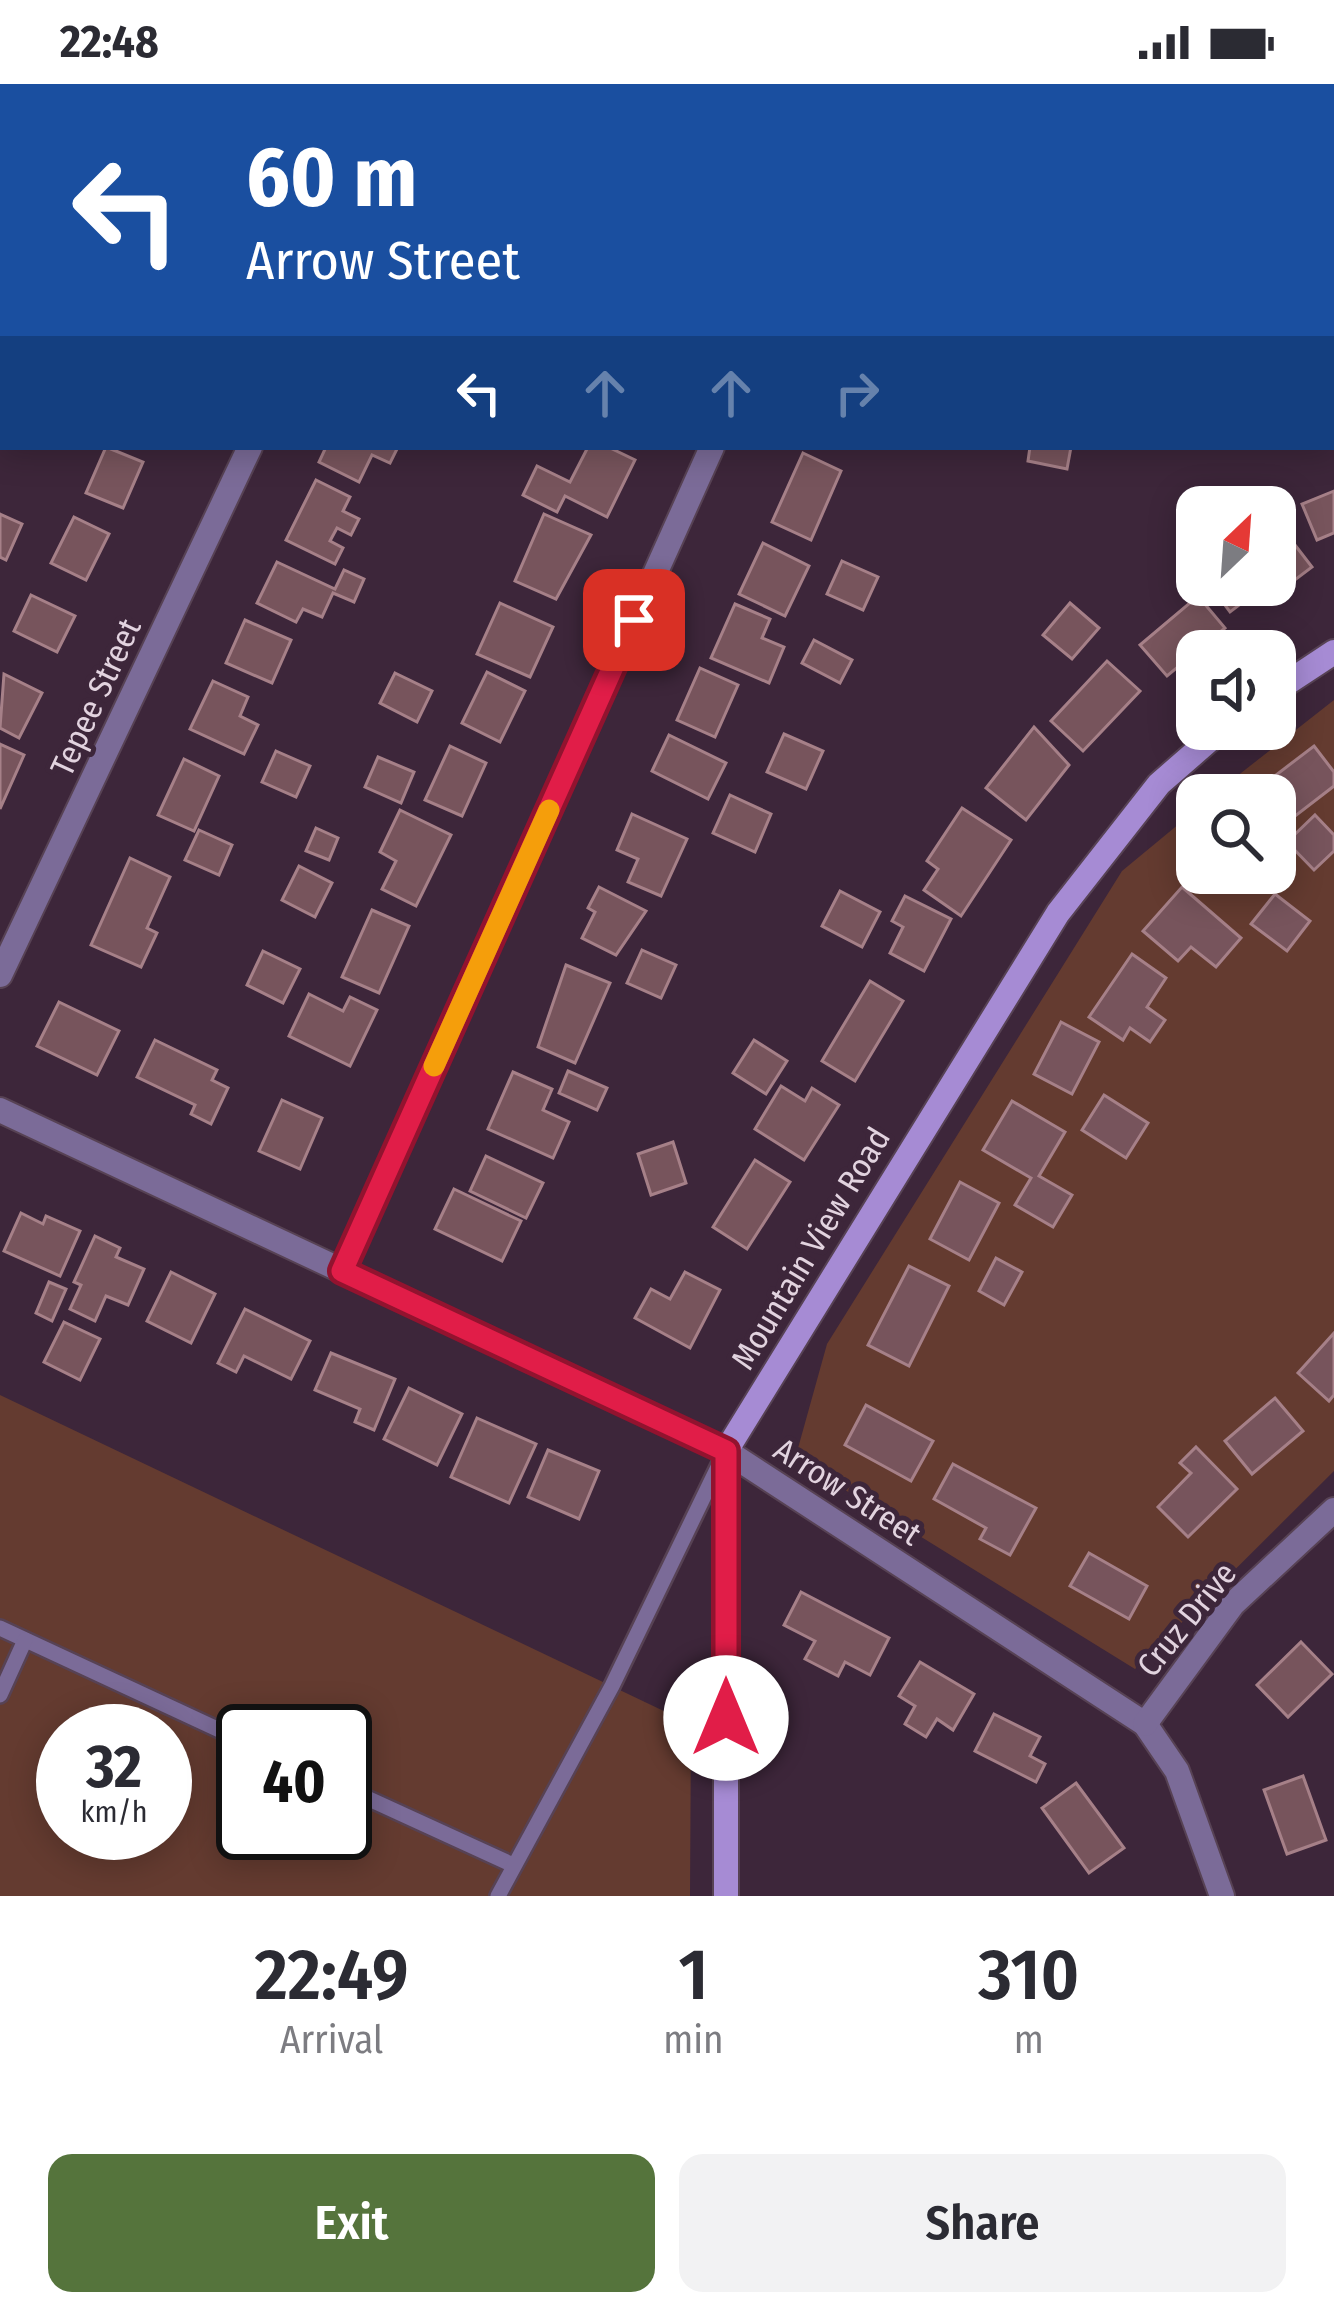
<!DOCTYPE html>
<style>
body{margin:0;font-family:"Fira Sans Condensed",sans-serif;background:#f2f2f3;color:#2b2b33;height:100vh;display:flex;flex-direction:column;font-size:45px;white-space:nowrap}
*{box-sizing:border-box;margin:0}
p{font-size:39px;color:#7c7c81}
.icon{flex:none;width:66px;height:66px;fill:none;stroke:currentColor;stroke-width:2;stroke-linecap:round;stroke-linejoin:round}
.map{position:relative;height:1812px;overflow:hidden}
.drawer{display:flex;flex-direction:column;background:#fff;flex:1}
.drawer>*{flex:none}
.hud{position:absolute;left:0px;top:0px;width:1335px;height:366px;box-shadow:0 6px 30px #0003;background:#1a4fa0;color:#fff;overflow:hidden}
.needle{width:78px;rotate:25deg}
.controls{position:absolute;left:1176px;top:402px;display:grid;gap:24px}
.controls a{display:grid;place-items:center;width:120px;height:120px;border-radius:24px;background:#fff;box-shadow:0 6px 30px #0003;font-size:60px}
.speed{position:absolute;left:36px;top:1620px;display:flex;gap:24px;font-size:60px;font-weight:700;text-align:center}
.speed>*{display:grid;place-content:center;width:156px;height:156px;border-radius:50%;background:#fff;box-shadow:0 6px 30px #0003;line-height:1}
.speed small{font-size:30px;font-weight:400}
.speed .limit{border:6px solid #111;border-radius:18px;background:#fff;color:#111}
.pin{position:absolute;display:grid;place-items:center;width:102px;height:102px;color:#fff;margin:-51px;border-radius:24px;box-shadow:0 6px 18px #0006}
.me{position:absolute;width:132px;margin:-66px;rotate:0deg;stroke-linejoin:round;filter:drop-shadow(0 0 9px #0008)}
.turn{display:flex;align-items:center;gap:42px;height:252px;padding:0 48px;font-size:54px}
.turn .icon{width:156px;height:156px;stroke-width:2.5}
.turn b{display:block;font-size:84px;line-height:102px}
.lanes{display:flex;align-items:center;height:114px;padding:0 48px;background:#0003;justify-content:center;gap:60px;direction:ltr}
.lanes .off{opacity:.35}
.eta{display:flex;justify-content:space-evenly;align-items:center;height:204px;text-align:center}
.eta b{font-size:72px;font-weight:600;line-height:84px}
.primary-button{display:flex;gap:24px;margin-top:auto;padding:24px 48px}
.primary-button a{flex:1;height:138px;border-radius:24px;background:#55743c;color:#fff;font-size:48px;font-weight:600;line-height:138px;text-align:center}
.primary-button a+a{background:#f2f2f3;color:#2b2b33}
.status{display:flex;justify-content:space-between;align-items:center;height:84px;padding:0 60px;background:#fff;direction:ltr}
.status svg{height:33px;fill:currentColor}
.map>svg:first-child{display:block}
</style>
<div class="status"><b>22:48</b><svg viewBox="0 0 49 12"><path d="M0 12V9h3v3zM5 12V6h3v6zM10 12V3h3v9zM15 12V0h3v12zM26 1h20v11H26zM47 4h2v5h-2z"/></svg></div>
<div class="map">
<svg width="1334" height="1812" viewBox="0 0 1334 1812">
<rect width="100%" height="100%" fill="#3d263a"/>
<g fill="#643b30" fill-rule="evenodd">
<path d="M1334,616V1387L1135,1585L795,1375L827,1260L1122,787L1197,725V789H1275V711H1213Z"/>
<path d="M0,1311L691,1640L690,1812H0ZM63,1647H165V1749H63ZM243,1647H345V1749H243Z"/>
</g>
<g fill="#77545c" stroke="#a68088" stroke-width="3">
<path d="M106,363L143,378L123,424L86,409Z"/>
<path d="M326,363H398L390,379L372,371L359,398L319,378Z"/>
<path d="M588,363H608L635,376L607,433L565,412L557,428L523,411L537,382L570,398Z"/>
<path d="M1030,363H1071L1067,385L1028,377Z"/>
<path d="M803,369L841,387L811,456L772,438Z"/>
<path d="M316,396L350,413L343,427L359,435L351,451L337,444L330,457L343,464L335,480L286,456Z"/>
<path d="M1334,407V449L1317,456L1302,420Z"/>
<path d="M0,430L22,440L6,476L0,473Z"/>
<path d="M544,430L591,451L556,515L515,497Z"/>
<path d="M74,433L109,450L86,496L51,479Z"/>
<path d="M1275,435L1312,483L1271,514L1263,503L1230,528L1210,501H1275Z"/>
<path d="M763,459L809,482L785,532L739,510Z"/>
<path d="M842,477L878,493L863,526L827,510Z"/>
<path d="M277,478L335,505L344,486L364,495L354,518L333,509L322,533L303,525L296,538L257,519Z"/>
<path d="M31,511L75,532L57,568L14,547Z"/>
<path d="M1198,512L1225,544L1167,592L1140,561Z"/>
<path d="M500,519L553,543L530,593L477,570Z"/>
<path d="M1070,519L1099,544L1072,575L1043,551Z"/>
<path d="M735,520L770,535L762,554L784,563L769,599L711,574Z"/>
<path d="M245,536L291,556L272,599L226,579Z"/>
<path d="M814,556L852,576L840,599L802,579Z"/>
<path d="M1107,577L1140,607L1083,667L1051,637Z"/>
<path d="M700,584L738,601L715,653L677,636Z"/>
<path d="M487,588L525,607L500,658L462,639Z"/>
<path d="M395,589L432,607L417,638L380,619Z"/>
<path d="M4,590L42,609L19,654L0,644Z"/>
<path d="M213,597L248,613L240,632L258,641L244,670L190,645Z"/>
<path d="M1034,643L1069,681L1026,736L986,704Z"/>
<path d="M784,650L823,667L806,705L767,688Z"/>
<path d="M669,651L726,679L708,715L652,687Z"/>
<path d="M0,660L24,671L0,725Z"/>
<path d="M450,662L486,679L462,732L425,716Z"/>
<path d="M1314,662L1334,688V702L1290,736L1263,701Z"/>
<path d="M276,667L310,682L296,713L262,698Z"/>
<path d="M378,673L414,688L401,719L365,703Z"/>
<path d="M184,675L219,692L194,747L158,731Z"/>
<path d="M730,711L771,730L755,768L713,749Z"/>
<path d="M962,724L1011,756L961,832L924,806L938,785L927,777Z"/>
<path d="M400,726L451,751L416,822L382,805L396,777L380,768Z"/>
<path d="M632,730L687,755L661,812L628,798L638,775L617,766Z"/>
<path d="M1315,731L1334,751V767L1314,786L1287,758Z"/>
<path d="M316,744L338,754L329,776L306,767Z"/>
<path d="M199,746L232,761L219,791L185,776Z"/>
<path d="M130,774L170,793L147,844L157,849L141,883L91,861Z"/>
<path d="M299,782L332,799L315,833L282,816Z"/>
<path d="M599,803L646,827L616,871L582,854L595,828L588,824Z"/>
<path d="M1182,803L1241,854L1216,883L1191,863L1178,877L1143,847Z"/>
<path d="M840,807L880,828L862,863L822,842Z"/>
<path d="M1275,810L1310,837L1287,867L1251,840Z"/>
<path d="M905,812L951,835L924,887L890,869L903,843L892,837Z"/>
<path d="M372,826L409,842L379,909L342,893Z"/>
<path d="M642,866L676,881L661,914L627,899Z"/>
<path d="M263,867L300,885L283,919L247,901Z"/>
<path d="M1132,870L1166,894L1147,923L1165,936L1150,958L1130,944L1123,956L1089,933Z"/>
<path d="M566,881L610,899L575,979L538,963Z"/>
<path d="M870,897L903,917L855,997L822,977Z"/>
<path d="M309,910L343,927L350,913L377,926L350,982L289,952Z"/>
<path d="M59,918L119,947L97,991L37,962Z"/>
<path d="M1061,938L1099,958L1072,1010L1034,990Z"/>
<path d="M155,956L217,986L212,996L228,1004L211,1040L191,1030L195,1021L137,993Z"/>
<path d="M754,956L787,977L766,1010L733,989Z"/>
<path d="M568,987L607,1004L597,1026L559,1009Z"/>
<path d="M513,988L552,1005L543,1026L569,1038L553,1074L488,1045Z"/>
<path d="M781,1002L805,1017L812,1004L839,1021L804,1076L755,1045Z"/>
<path d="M1104,1011L1148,1039L1126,1074L1082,1046Z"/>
<path d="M282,1016L322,1034L300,1085L259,1067Z"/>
<path d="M1012,1017L1065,1048L1039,1092L1072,1111L1053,1143L1015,1121L1031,1094L983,1066Z"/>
<path d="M673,1058L686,1099L651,1111L638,1070Z"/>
<path d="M486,1072L543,1099L526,1134L470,1107Z"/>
<path d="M755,1076L790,1098L747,1165L713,1143Z"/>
<path d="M960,1098L999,1119L969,1176L930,1155Z"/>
<path d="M454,1105L521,1137L502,1177L435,1145Z"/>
<path d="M21,1129L43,1140L46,1132L80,1147L60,1192L4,1167Z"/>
<path d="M95,1152L120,1164L116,1173L144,1185L128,1221L106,1212L95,1237L70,1225L81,1201L74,1198Z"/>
<path d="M996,1174L1022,1188L1004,1221L979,1207Z"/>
<path d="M909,1182L949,1202L909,1282L868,1261Z"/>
<path d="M171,1188L215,1210L191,1259L147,1237Z"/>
<path d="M685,1188L720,1206L690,1264L635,1234L651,1205L670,1215Z"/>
<path d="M49,1198L66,1205L52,1237L36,1229Z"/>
<path d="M245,1225L310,1257L291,1295L244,1272L236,1288L218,1279Z"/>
<path d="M64,1238L100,1255L80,1296L44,1278Z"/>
<path d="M1334,1249V1311L1329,1317L1298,1289Z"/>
<path d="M331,1269L395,1295L374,1346L355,1338L360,1325L315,1306Z"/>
<path d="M409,1304L462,1330L437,1381L384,1355Z"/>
<path d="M1275,1314L1303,1347L1252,1390L1225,1357Z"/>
<path d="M866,1321L933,1357L911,1397L845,1361Z"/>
<path d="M477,1334L536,1360L509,1419L451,1393Z"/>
<path d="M1196,1363L1237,1405L1188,1453L1158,1423L1191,1389L1180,1379Z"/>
<path d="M548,1366L599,1387L579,1435L528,1413Z"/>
<path d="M953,1380L1036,1424L1010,1471L980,1455L986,1444L934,1415Z"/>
<path d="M1089,1469L1147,1502L1129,1535L1070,1502Z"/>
<path d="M801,1508L889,1554L870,1591L845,1578L838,1592L805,1575L815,1557L784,1541Z"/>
<path d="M1301,1558L1332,1590L1288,1633L1257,1601Z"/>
<path d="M920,1578L974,1610L953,1646L937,1635L926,1653L905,1640L915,1622L899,1612Z"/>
<path d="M994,1630L1040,1653L1030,1672L1045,1680L1036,1698L975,1667Z"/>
<path d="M1303,1692L1326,1756L1287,1770L1264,1706Z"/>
<path d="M1076,1699L1124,1764L1089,1789L1042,1724Z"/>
</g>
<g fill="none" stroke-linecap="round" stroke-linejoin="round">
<defs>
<g id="lane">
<path d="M0,1544L243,1657"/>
<path d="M0,1611L25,1556"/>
<path d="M345,1704L513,1781"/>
<path d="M498,1812L612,1602L721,1377"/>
</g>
<g id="street">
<path d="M378,3V0"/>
<path d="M813,3L814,0"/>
<path d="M1332,202H1334"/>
<path d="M0,891L250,363"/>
<path d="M0,1026L726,1367L1145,1640L1177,1687L1222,1812"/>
<path d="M342,1187L712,363"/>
<path d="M1145,1640L1233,1520L1334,1426"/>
</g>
<g id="secondary">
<path d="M1275,607L1334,568"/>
<path d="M726,1812V1367L1058,829L1159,700L1222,645"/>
</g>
</defs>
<use href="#lane" stroke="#574254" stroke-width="20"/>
<use href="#street" stroke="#574254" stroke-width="28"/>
<use href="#secondary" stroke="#574254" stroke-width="28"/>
<use href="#lane" stroke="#7b6b98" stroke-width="15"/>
<use href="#street" stroke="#7b6b98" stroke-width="24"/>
<use href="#secondary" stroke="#a68bd4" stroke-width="24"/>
</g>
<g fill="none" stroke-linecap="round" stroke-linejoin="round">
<defs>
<path id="route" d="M634,536L342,1187L726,1367V1634"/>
</defs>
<use href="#route" stroke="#92132f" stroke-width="30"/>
<use href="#route" stroke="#e11d48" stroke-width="21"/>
<path stroke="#f59e0b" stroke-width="21" d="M434,982L549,726"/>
</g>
<g text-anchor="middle" stroke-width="10" stroke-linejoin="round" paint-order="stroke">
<g font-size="33" fill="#e2d3df" stroke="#3d263a">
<text transform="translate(95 613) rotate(-65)" y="12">Tepee Street</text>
<text transform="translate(810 1164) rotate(-59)" y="12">Mountain View Road</text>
<text transform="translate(848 1407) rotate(33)" y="12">Arrow Street</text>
<text transform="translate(1186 1535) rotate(-51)" y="12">Cruz Drive</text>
</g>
</g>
</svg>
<div class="controls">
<a><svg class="needle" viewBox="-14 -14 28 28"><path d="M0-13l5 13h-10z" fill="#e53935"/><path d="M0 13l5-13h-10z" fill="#7c7c81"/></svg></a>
<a><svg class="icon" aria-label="sound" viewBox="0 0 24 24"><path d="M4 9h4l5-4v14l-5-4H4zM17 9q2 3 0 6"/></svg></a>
<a><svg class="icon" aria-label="search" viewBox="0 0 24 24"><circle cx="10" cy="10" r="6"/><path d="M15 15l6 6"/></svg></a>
</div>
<div class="speed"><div>32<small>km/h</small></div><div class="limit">40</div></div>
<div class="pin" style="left:634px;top:536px;background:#d93025"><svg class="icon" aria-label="arrive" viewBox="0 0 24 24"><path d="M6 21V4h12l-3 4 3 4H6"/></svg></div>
<svg class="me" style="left:726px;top:1634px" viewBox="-20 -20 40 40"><circle r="19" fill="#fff"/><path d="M0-13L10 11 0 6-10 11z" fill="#e11d48"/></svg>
<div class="hud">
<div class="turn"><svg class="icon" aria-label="left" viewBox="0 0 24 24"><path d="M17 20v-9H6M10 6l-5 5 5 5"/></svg><div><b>60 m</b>Arrow Street</div></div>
<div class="lanes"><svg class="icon" aria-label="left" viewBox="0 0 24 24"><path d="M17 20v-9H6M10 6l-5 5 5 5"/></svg><svg class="icon off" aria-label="ahead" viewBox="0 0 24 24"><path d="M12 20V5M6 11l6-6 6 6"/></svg><svg class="icon off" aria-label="ahead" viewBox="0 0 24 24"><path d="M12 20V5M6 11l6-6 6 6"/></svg><svg class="icon off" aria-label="right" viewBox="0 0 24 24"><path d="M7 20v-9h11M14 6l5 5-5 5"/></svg></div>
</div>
</div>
<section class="drawer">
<div class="eta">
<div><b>22:49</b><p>Arrival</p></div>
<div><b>1</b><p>min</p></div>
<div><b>310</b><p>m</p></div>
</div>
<div class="primary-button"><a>Exit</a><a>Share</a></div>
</section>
